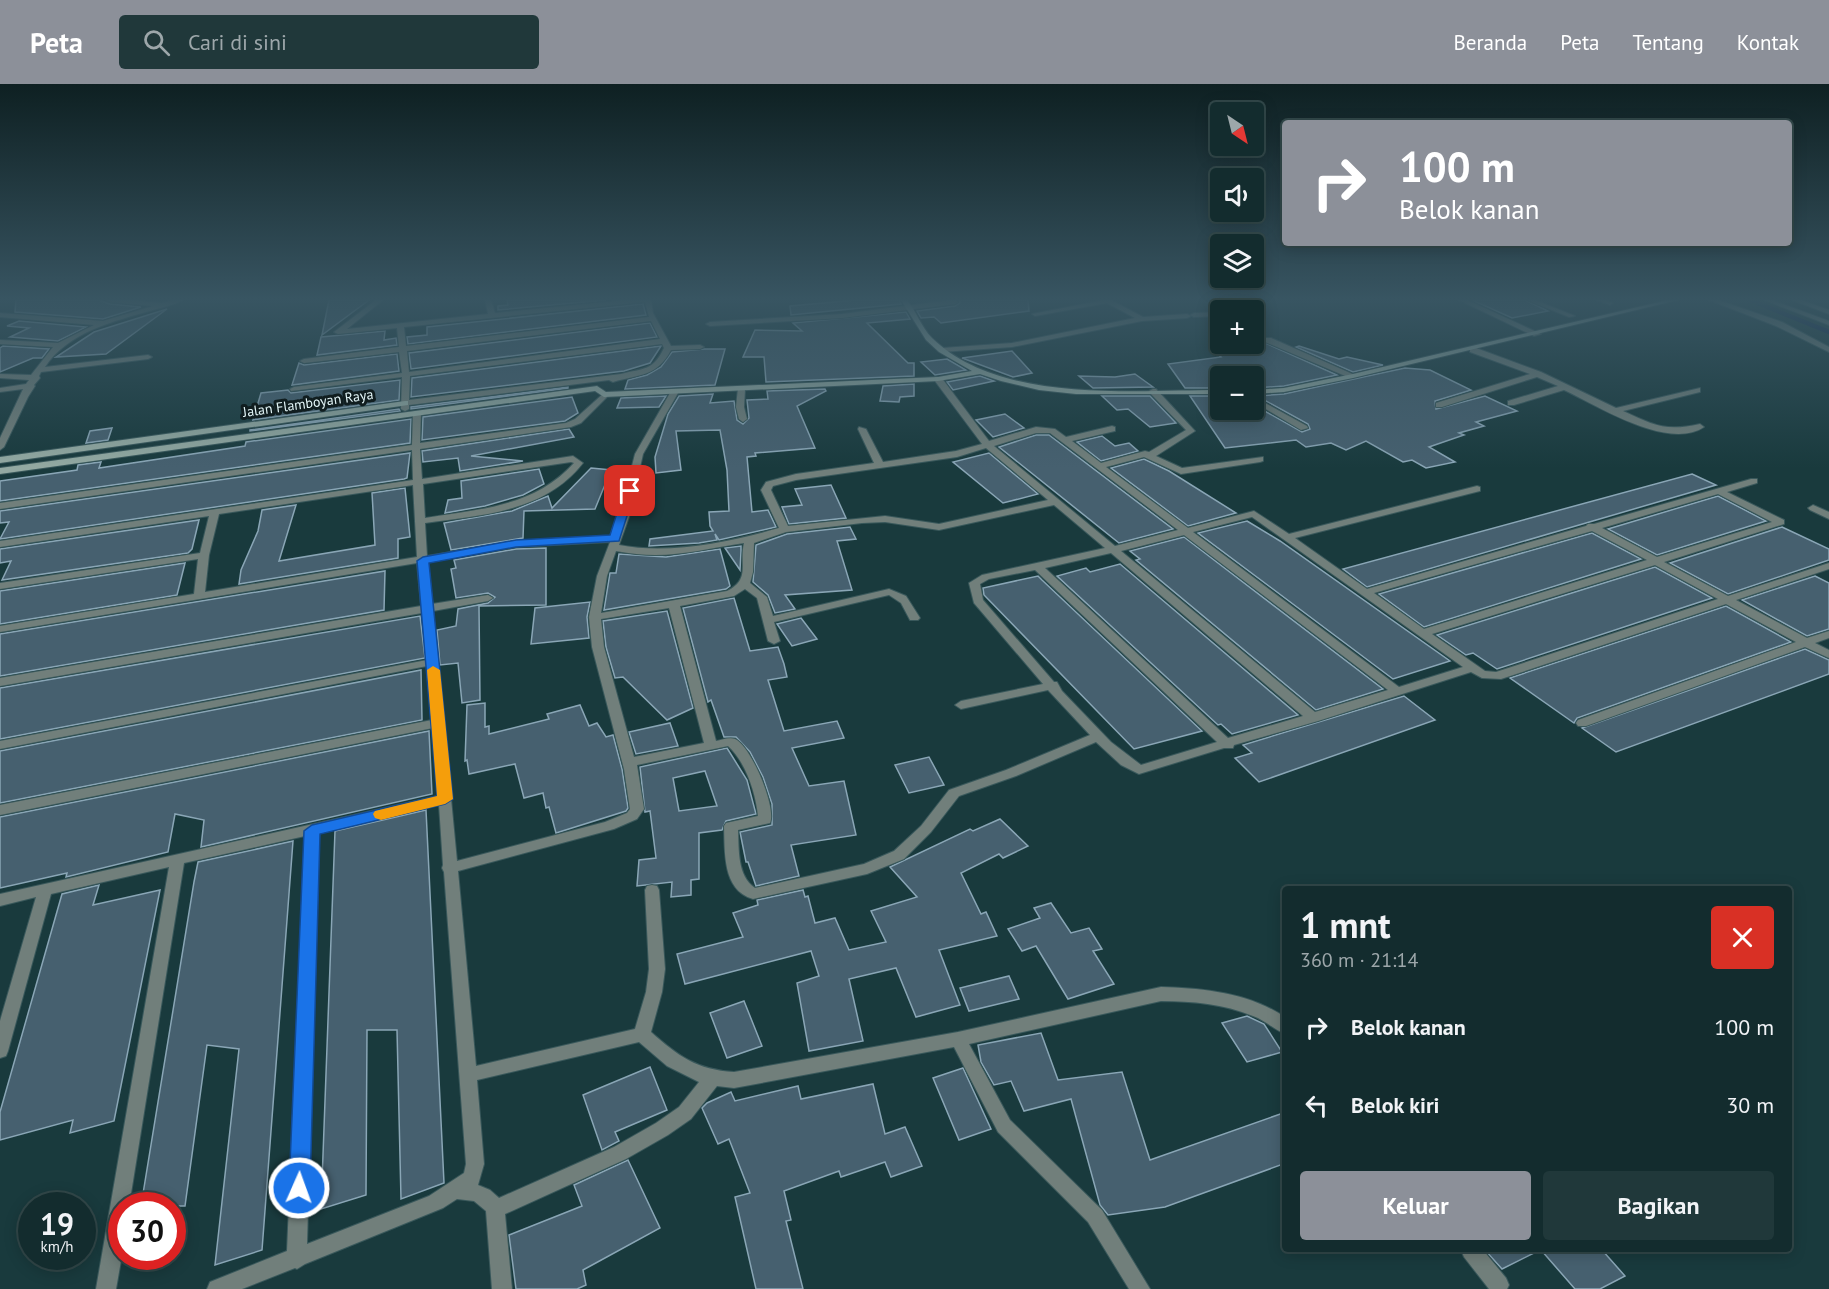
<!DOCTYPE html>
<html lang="id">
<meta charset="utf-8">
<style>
body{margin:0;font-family:"PT Sans",sans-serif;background:#20383a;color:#f1f3f6;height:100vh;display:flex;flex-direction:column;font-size:22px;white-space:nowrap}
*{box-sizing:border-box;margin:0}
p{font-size:20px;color:#9da7aa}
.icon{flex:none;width:33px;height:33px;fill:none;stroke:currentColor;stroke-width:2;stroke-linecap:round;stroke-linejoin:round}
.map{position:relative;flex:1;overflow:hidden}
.panel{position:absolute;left:1282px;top:802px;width:510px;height:366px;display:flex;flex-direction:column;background:#132c2e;border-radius:6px;box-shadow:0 3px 15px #0003,0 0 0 2px #32484a}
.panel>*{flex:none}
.top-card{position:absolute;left:1282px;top:36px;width:510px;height:126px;border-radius:6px;box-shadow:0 3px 15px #0003,0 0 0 2px #32484a;background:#8c9099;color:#fff;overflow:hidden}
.needle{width:39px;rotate:145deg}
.buttons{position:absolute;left:1210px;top:18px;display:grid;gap:12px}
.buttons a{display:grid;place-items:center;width:54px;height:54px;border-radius:6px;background:#132c2e;box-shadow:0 3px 15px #0003,0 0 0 2px #32484a;font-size:30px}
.speed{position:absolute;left:18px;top:1108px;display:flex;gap:12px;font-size:30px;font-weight:700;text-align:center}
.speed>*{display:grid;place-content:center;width:78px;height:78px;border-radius:50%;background:#132c2e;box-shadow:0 3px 15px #0003,0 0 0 2px #32484a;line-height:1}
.speed small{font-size:15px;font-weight:400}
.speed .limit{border:9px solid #d22;background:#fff;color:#111}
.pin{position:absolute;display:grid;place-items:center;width:51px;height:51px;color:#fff;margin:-26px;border-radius:12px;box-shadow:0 3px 9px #0006}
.me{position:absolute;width:66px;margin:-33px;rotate:2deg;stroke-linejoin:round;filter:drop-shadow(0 0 4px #0008)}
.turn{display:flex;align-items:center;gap:21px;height:126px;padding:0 18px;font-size:27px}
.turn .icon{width:78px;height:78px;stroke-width:2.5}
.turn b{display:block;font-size:42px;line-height:51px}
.round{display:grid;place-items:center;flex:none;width:63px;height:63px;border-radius:6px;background:#20383a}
.overview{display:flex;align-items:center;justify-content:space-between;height:102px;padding:0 18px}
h1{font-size:36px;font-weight:800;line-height:45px}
.primary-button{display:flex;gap:12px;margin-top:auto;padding:12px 18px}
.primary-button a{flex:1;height:69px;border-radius:6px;background:#8c9099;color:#fff;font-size:24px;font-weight:800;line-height:69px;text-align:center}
.primary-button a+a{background:#20383a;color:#f1f3f6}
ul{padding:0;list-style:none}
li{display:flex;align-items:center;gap:18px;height:78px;padding:0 18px}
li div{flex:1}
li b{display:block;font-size:22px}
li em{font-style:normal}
header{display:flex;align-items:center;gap:36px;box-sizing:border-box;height:84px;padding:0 30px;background:#8c9099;color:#fff}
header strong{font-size:28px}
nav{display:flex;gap:33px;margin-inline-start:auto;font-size:21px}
.search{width:420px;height:54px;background:#20383a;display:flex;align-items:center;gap:15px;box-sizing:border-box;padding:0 21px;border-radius:6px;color:#9da7aa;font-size:22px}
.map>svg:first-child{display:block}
</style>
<header>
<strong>Peta</strong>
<div class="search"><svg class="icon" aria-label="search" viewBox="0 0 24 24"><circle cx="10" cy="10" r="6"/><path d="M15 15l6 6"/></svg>Cari di sini</div>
<nav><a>Beranda</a><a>Peta</a><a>Tentang</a><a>Kontak</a></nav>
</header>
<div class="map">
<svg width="1829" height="1205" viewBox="0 0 1829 1205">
<rect width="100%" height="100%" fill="#193a3d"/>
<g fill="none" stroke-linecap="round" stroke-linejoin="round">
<path stroke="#0a204b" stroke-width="4.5" d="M1750,216L1829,248"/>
</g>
<g fill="#46606f" stroke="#8aa6b6" stroke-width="1.5" fill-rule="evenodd">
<path d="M16,216H98L110,220L141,223L103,235L15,228Z"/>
<path d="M329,216H369L322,251Z"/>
<path d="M507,216H606L498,226V222L508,221Z"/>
<path d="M857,216H899L901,220L791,231L790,222Z"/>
<path d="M959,216H1028L1029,227L941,239L934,233L921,234L917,227L955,222L960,219Z"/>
<path d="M1472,216H1525L1548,227L1512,234Z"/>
<path d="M643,220L646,231L408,260L407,253L427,251V243Z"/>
<path d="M167,225L106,270L56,273L94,248Z"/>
<path d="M906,228L910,235L867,239L908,279H914V292L766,298L764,273H743L755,246L802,247L793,239Z"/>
<path d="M19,237L86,243L58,257L10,253L29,244L7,242Z"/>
<path d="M650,239L657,253L411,285L409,269Z"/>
<path d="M385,247L384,256L396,254L397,261L317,271L321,253Z"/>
<path d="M1263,258L1337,291L1284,302L1254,304V292H1221V304H1185L1168,280L1221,273L1218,270H1226L1221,266Z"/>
<path d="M3,262L49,265L42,274H33L0,288V264Z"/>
<path d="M661,262L650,279L624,287L411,313L412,294Z"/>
<path d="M1299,262L1339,275L1347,273L1383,281L1353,288L1296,263Z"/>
<path d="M704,265H725L715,301L625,305L628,296L647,291L661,283L672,268Z"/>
<path d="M1012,267L1032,289L1013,293L962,274Z"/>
<path d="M397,270L399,287L292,301L299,279L304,281Z"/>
<path d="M947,275L966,286L935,291L921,278Z"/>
<path d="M1405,284L1430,286L1471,306L1435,317L1436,325L1485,312L1517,327L1476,338L1484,342L1459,349L1464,351L1429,363L1455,378L1426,384L1412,376L1403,378L1366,357L1346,366L1331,359L1306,363L1296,356L1225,364L1190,312H1221V326H1254V321L1302,348L1310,345L1308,340L1257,312L1284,310Z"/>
<path d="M1135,290L1153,303L1093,304L1079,292L1115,293Z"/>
<path d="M980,292L994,297L953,306L947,298Z"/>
<path d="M400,296L399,316L253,336L261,309L288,306L291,309Z"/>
<path d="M914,300V312L900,313L899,318L880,317L883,302Z"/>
<path d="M568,303V304L411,325V323Z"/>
<path d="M825,305L826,307L797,322L815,364L755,369L756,372L747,373L752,428L768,426L776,443L719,456L715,450L717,456L699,459L649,462L650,455L713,447L710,442L709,428L729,427L727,386L720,346L676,347L681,386L656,389L655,373L668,330L679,312L713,310L710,319L734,317L737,336L743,340L749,334L747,316L768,315L767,307Z"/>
<path d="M666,312L659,323L617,324L621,314Z"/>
<path d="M1102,312H1150L1176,339L1150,343L1128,325L1117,326Z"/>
<path d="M572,313L578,329L565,337L422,356L423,333Z"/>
<path d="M399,325L400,327L250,347V346Z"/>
<path d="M1005,330L1024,344L993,353L976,336Z"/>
<path d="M411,335L410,359L0,417V397L77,386L78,381L101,378L99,384L245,362L246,358Z"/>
<path d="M112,344L108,356L86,359L90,347Z"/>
<path d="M569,345L574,353L471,372L523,377L460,387L458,374L423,378L422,367Z"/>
<path d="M1036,351H1049L1173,445L1119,459L999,363Z"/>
<path d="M1102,352L1115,362L1129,359L1138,367L1101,377L1077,358Z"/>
<path d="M410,369L407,394L404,395L0,455L9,438L0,439V427Z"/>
<path d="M989,369L1038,410L1003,419L953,378Z"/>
<path d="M1144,375L1169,387L1236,429L1188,442L1111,384Z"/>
<path d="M591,384L611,386L595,425L524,427L523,454L451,466L444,439L512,427L548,412L552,424Z"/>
<path d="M539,385L544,400L523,411L485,422L445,429L448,416L462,414L461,397Z"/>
<path d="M1692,390L1716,401L1367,503L1343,485Z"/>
<path d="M831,401L846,434L789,440L782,423L802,421L795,405Z"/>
<path d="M405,404L410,453L398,455V474L239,500L241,486L258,447L262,426L296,421L279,477L375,461L372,409Z"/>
<path d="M1718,412L1766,437L1657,471L1608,445Z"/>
<path d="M199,436L192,465L188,469L2,496L11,477L0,479V465Z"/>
<path d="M1247,437L1280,457L1450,577L1393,595L1198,449Z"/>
<path d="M850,443L856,455L837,457L852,506L785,511L795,525L775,529L768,511L753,498L756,461L787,450Z"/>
<path d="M1782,443L1829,465V476L1728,510L1670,479Z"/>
<path d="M1592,449L1641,475L1424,543L1379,510Z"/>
<path d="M1184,453L1383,605L1316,626L1136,476L1140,475L1130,467Z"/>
<path d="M741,462V467L740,486L725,464Z"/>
<path d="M546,464V521L479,522L480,616L462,619L458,579L440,581L437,546L456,542L458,525L488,519L495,513L488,509L456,514L451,485L456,484L454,476L516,465Z"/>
<path d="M720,465L730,502L726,505L604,526L610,489H616L619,470L666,473Z"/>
<path d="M185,479L177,511L0,540V507Z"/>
<path d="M1120,480L1298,631L1232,650L1221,640L1218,641L1057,492L1086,484L1090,488Z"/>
<path d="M1655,483L1712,514L1497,585L1473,569L1466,571L1437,551Z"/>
<path d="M385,487L384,526L0,592V550Z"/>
<path d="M1038,492L1042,496L1202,647L1134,665L984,511L983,504Z"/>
<path d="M1815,492L1829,499V545L1807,552L1742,516Z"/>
<path d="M734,514L750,567L778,563L784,580L787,593L768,596L784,647L837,637L844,654L792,664L809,702L844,697L856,751L791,761L799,792L756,802L748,778H746L740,748L772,741V720L763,693L750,668L736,653H724L711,616L708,618L683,524Z"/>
<path d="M590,518L587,533L589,554L531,560L535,524Z"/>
<path d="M1726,522L1791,558L1577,634L1574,639L1510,594Z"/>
<path d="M667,527L693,624L667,636L623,593L615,594L606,563L603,537Z"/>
<path d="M420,532L425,574L0,655V604Z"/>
<path d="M801,534L817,555L792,562L777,540Z"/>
<path d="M1805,565L1829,576V590L1616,668L1582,644Z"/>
<path d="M421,586L422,636L0,719V667Z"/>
<path d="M1404,612L1435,636L1259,698L1235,674L1252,669L1243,661Z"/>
<path d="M485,619V643L489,642V650L549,635L547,630L580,621L589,642L597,639L606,653L613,651L622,685L628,724L626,727L556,749L549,723L546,724L543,709L524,714L515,680L469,690L467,676L465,677L467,621Z"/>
<path d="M670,639L678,662L636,670L629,648Z"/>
<path d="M429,647L432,710L201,763L204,736L175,730L168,768L66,793L67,789L0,804V733Z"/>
<path d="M727,664L747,696L756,730L726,737L722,746L699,749V795L691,796V811L671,813L672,798L637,802L639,776L656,774L650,727L645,728L640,683ZM705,687L717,722L679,727L673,694Z"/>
<path d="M929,673L944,701L909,709L895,681Z"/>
<path d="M426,726L444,1099L401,1115L397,946H367L366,1111L321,1125L335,747Z"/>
<path d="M1000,735L1028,762L1003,774L999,770L961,789L981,830L986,828L997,852L939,866L960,921L916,933L896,884L849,895L863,957L809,967L797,899L819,892L811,867L685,900L677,870L743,853L733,829L758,821L757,816L803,806L805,813L808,812L815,839L835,834L849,866L886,858L871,827L917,813L890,783L970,745L973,747Z"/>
<path d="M293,757L262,1166L215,1181L239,965L207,961L185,1122H141L194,798L198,778Z"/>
<path d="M99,801L93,821L160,806L114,1037L70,1049L73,1036L0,1056V1028L62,810Z"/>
<path d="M1051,819L1071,849L1089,844L1102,865L1093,867L1114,900L1068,915L1036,862L1022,867L1008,845L1040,834L1034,824Z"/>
<path d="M1009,892L1019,915L969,927L960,904Z"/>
<path d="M744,917L762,962L727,974L710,929Z"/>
<path d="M1247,932L1264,940L1282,968L1247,978L1222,939Z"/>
<path d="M1041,949L1058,996L1122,988L1150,1076L1286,1028V1079L1165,1123L1108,1131L1100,1121L1071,1015L1024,1027L1011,997L994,1001L981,978L978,961Z"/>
<path d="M650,983L667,1026L615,1048L619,1057L602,1066L583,1011Z"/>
<path d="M963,984L991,1045L959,1056L933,994Z"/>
<path d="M873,1000L885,1050L905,1043L922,1082L891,1093L885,1078L841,1093L839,1087L784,1107L791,1136L786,1137L803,1205H756L735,1113L750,1109L729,1055L718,1060L702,1024L707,1019L731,1008L735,1017L798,1002L801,1015Z"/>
<path d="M628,1076L660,1144L583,1186L586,1201L577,1205H516L509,1151L582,1122L574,1101Z"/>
<path d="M1485,1166H1540L1502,1185Z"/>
<path d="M1541,1166H1602L1625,1192L1600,1205H1575Z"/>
</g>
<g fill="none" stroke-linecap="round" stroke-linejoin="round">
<defs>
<g id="street">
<path d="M107,216H131L162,219L174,216H183C175,221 163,223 153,226C114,237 68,248 45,283L148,271L152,273L148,275L41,288L39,292L40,294L34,301L35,302L28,313L4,363L0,366V354L23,305L0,308V304L26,300L29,296L0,294V290L31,291L53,263L0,260V256L58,259L94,241L0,233V229L103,237L153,222L110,218Z"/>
<path d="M376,216H383L347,245L488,230L485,216H491L495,229L626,216H651L653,229L671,262L700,261L704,263L700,265L671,266C657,293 639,290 613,298L609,296L409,321V325L405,327L401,325L402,293L291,307L290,305L294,303L402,289L399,268L304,279L300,277L304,275L399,263L397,244L338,250L334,248ZM643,218H645L649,233L406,262L404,243ZM651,237L660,255L409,288L407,267ZM662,260L664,264C653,287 644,284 621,290L409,316L410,292Z"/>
<path d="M951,216H957L958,218L955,220L842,234L710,242L706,240L710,238L842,230Z"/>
<path d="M1104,216H1111L1143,233L1187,230L1191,232L1187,234L1142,237L1012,263L942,268L938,266L942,264L1012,259L1135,234L1107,219L1035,232L1032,230Z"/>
<path d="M1215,216H1222L1231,226H1225Z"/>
<path d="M1459,216H1467L1541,250L1534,252Z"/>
<path d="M1527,216H1535L1575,232L1569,233Z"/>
<path d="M1597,216H1606L1613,219L1610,221Z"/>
<path d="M1709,216H1718L1782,238L1829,263V268L1776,242Z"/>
<path d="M1764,216H1772L1829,237V241Z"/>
<path d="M1792,216H1801L1829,226V230Z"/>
<path d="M1221,228V232L1194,233L1190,231L1194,229Z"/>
<path d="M1265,254H1271L1357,292L1350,294L1265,258Z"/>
<path d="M1470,264H1476L1541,288L1616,324L1700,304V308L1623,327C1654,341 1665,348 1700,340L1704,343C1668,367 1598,322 1564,306L1514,321H1508V317L1558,302L1537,293L1442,323H1436V319L1530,290L1470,268Z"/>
<path d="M935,293H941L989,357L1036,343L1055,345L1066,353L1112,342L1115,343V347L1072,357L1101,379L1145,367L1149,368L1186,346L1150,309L1149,307L1153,305H1156L1195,347L1156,372L1182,384L1263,373V377L1260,378L1181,390L1144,373L1106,383L1188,444L1254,427L1289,450L1477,402L1480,403V407L1295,454L1367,505L1586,442L1588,440H1594L1751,395H1757V399L1727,408L1784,436V440L1664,478L1728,512L1829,479V485L1736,516L1807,554L1829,547V554L1815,559L1829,566V574L1805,563L1586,642H1578L1576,639L1578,636L1796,558L1726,520L1501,595L1482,594L1471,588L1318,637L1234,661L1233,664H1224L1139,690L1121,681L1096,658L1016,692L959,712L931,748L904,775L867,790L753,815C722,806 725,768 724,742L726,739L758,732C756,710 746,678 728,662L637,681L644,725L637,735L614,745L458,787L476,982L635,945L646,908L649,885L645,806L647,802L652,801L657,802L659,806L665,885L662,908L651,948C678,972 697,986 734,988L958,948L1161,903C1202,904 1251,909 1286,934V950C1274,946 1265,936 1253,932C1224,920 1192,917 1161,917L969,960L1010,1036L1102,1126L1150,1205H1129L1088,1138L998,1048L954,963L734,1004L717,1002L691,1035L668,1051L626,1075L505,1130L512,1205H492L486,1127L474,1117L457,1115L443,1124L305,1180L297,1185L295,1184L242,1205H207L210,1198L287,1167L305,752L184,779L129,1122H122V1171L116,1205H96L169,783L51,810L8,967L6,972L0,974V937L36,813L0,822V810L438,712L433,644L0,731V721L432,636L427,582L0,665V657L427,576L422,529L0,602V594L421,522L417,479L0,548V542L194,510L198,475L0,505V499L200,469L209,432L0,463V457L413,396L412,366L0,425V419L412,361L413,329L417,327L421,329L420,359L566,339L575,335L604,309H607V313L581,339L571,343L420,365L422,395L573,372L583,379C545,428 482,431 425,439L427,472L516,457L612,452L619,433L635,370L670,309L674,307L678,309L643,370L629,433L619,461C669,471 730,458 779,444L761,406L766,398L796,390L874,379L858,345L859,343L866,345L883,378L956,367L982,360L935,297ZM1036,349H1050L1178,446L1115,462L994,362ZM986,364L1048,416L939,440L885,432L788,442L771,406L773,402L796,396L957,373ZM571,378L574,379C534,423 480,425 425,434L423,400ZM413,401L417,473L205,508L209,471L219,430ZM1718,410L1772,438L1657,473L1602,444ZM1054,421L1105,464L982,491L969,499L974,519L1043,600L961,617L955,621L961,625L1048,606L1090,651L1006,686L949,706L921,742L894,767L864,780L755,804C737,792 739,765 738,746L770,739C777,724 751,662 735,655C729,653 722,656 716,657L680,522L734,512L745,505L757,514L768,557L774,560L780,557L774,538L889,511L901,519L910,536H918L920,534L906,512L889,505L773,532L767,513L750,499L753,488L754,459L786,448L862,439L885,438L939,446ZM1252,433L1463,583L1399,603L1193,448ZM1592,447L1647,476L1424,545L1374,509ZM1184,451L1388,606L1315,628L1121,467ZM610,458L597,492L589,533L592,563L624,685L630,725L627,729L605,738L457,777L433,527L488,517L493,514L488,511L432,520L427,478L516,463ZM744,459C739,480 751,495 727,507L601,529L607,492L616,467C666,477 696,466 744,459ZM1111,469L1303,632L1228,654L1045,484ZM1655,481L1718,515L1496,588L1485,587L1432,550ZM1035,486L1217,658L1141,681L1111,658L1062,607L1057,598H1054L983,516L980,500L989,495ZM669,524L704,659L634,673L604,563L601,535ZM439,721L443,781L442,784L444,788L466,1080L464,1089L429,1112L307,1160L319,748ZM639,958L667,982L699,998L679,1023L656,1039L614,1063L499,1114L490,1106L478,1101L484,1080L477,996Z"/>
<path d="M738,304L745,306L744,323L747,335L743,338L739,335L736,323Z"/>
<path d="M1254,313L1307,342L1308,344L1301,346L1254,318Z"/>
<path d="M1813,421L1829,428V435L1810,426L1808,424Z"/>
<path d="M1461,1166H1483L1506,1194L1509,1201L1507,1205H1489L1464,1173Z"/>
</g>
<g id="secondary">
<path d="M901,216H907C917,228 921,243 932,254C1000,320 1133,306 1221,306V310H1076L1039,306L1001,297L980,290L938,297L604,313L595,307L0,390V384L597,302L606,308L938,293L972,287L939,268L926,256Z"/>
<path d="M1668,216H1678L1353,294L1284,308L1254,310V306L1284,304L1353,290Z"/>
<path d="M405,317H408V321L0,379V373Z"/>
</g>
</defs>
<use href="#street" stroke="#39585b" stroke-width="2"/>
<use href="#secondary" stroke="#39585b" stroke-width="2"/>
<use href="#street" fill="#717f7b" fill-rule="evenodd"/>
<use href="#secondary" fill="#93a9a2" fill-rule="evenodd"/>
</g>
<linearGradient id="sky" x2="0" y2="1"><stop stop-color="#0e2022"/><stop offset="0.56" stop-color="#385562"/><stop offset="1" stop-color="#385562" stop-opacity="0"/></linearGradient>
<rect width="1829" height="384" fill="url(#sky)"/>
<path fill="#1a73e8" stroke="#114b97" stroke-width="1.5" d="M630,404L635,407L619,457L516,463L429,479L453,715L445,720L320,750L310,1104L307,1111L299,1114L292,1111L289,1104L304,747L312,741L437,712L417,477L423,473L516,456L610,451L624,407Z"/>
<path fill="#f59e0b" d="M433,582L440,586L453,715L445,720L381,736L375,734L373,730L375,727L437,712L427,586Z"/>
<g text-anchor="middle" stroke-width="6" stroke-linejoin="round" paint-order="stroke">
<g font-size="14" fill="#e4f6f8" stroke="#111e20">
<text transform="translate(308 319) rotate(-8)" y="5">Jalan Flamboyan Raya</text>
</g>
</g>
</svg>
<div class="buttons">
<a><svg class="needle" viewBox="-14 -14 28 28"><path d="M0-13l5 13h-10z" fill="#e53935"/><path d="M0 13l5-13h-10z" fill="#9da7aa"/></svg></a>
<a><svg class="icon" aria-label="sound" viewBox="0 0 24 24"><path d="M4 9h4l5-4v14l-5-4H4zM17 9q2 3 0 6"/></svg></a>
<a><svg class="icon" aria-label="layers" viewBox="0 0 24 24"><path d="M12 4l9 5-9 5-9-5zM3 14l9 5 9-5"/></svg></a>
<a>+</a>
<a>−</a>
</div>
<div class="speed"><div>19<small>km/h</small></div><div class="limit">30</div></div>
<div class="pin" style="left:630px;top:407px;background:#d93025"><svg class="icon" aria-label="arrive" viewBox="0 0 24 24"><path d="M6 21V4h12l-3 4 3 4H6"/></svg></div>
<svg class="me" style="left:299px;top:1104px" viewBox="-20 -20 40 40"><circle r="17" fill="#1a73e8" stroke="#fff" stroke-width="3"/><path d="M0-11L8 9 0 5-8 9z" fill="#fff"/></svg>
<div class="top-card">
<div class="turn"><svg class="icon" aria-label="right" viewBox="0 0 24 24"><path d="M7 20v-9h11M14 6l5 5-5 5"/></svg><div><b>100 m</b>Belok kanan</div></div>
</div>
<section class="panel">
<div class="overview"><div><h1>1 mnt</h1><p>360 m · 21:14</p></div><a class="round" style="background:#d93025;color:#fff"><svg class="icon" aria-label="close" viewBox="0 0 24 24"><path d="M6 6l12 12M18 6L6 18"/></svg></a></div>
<ul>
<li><svg class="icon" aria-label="right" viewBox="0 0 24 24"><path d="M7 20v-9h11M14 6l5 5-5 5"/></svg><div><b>Belok kanan</b></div><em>100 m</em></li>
<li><svg class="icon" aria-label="left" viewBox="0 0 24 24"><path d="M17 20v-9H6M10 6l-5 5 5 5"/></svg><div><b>Belok kiri</b></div><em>30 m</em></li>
</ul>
<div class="primary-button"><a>Keluar</a><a>Bagikan</a></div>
</section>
</div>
